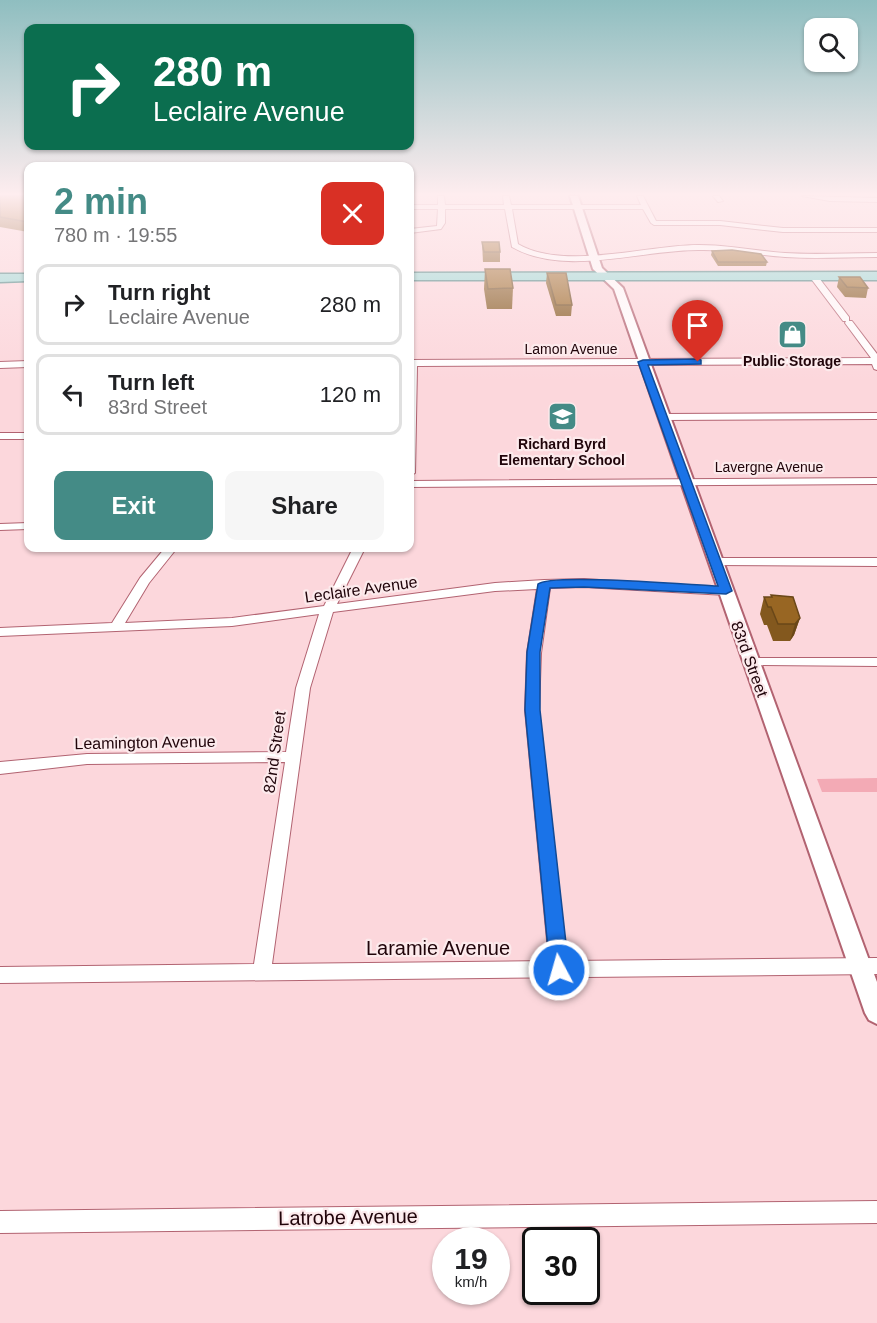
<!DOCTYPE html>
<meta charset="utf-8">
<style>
body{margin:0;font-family:Arial,sans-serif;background:#f6f6f6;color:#202124;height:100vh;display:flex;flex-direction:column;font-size:22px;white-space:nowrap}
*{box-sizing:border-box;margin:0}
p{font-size:20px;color:#757577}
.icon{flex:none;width:33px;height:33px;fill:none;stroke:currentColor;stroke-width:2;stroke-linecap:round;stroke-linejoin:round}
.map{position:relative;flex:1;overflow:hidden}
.side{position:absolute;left:24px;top:162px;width:390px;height:390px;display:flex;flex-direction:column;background:#fff;border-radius:12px;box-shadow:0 2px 4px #0004}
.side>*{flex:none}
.hud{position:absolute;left:24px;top:24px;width:390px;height:126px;border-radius:12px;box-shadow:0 2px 4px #0004;background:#0b6e4f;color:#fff;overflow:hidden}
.tools{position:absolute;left:804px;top:18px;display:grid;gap:12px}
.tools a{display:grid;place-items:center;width:54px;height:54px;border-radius:12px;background:#fff;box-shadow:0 2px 4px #0004;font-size:30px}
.speed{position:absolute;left:432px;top:1227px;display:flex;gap:12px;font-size:30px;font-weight:700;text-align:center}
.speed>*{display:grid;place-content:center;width:78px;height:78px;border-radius:50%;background:#fff;box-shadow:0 2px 4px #0004;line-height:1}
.speed small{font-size:15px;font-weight:400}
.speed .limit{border:3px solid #111;border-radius:9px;background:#fff;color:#111}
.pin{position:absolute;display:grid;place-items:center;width:51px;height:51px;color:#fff;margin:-62px -26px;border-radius:50% 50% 50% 0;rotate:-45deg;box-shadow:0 0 6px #0007}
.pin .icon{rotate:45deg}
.me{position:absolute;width:66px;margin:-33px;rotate:354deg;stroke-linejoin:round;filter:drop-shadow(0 0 4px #0008)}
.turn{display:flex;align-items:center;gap:21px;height:126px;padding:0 30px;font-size:27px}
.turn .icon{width:78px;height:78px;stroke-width:2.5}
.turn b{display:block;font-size:42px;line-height:51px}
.round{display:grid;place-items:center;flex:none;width:63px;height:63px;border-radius:12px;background:#f6f6f6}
.summary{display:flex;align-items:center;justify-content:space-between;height:102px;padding:0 30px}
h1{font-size:36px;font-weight:600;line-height:45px;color:#448b86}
.action{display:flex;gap:12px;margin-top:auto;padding:12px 30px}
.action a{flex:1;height:69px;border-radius:12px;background:#448b86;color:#fff;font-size:24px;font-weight:600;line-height:69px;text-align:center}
.action a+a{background:#f6f6f6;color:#202124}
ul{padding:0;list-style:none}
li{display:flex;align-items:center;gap:18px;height:81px;margin:0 12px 9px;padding:0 18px;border:3px solid #e0e0e0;border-radius:12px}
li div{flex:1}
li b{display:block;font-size:22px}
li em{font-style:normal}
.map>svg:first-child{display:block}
</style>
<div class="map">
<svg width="877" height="1323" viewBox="0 0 877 1323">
<rect width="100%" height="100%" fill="#fcd7dc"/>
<path fill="#f3aab5" d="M877,778V792H822L817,779Z"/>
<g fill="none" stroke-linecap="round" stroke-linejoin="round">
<defs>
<g id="minor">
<path d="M438,196H444L445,205H504L503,196H509L511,205H641L637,196H643L656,221H720L783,228H877V232H783L720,225H654L651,223L643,209H512L518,244C564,271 647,245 699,245C728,245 757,251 785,253C816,255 847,253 877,253V257C846,257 816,259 785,257C756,255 727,249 698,250C641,250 564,277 512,247L505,209H445V223L441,229L410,233V229L437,226L438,209H410V205H438Z"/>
<path d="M713,196H719L723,201L718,202Z"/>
<path d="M802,196L877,198V202L830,201Z"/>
<path d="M813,274H816L849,317V321H852L877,354V370L874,369L872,364L417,366L415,473L410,476V360L871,358L845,323L846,321H843L809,276Z"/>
<path d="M28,361V367L0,368V362Z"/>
<path d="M877,413V419L663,420L658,417L663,414Z"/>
<rect x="0" y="433" width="28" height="6"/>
<path d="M877,478V484L410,487V481Z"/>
<path d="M28,523V529L0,530V524Z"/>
<path d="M165,548H177L149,583L125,623L232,618L324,606L353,548H365L337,604L495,583L544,580L584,579L730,588L732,591L726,595L584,587L550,588L541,653L539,710L567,961L877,958V974L0,983V967L254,964L285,762L87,764L0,774V762L87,754L286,752L296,688L319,614L232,626L0,636V628L112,623L140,578ZM537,589L527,653L525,710L549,961L272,964L310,688L333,612L495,591Z"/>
<path d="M716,558H877V566L712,565L710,562L712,559Z"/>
<path d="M752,658H877V666L747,665L745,662Z"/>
<path d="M877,1201V1223L0,1233V1211Z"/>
</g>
<path id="tertiary" d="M570,196H578L602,268L623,288L877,982V1024L869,1020L865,1013L614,289L593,269Z"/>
<g id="primary">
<path d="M877,272V280H410V273Z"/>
<path d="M0,274H28V281L0,282Z"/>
</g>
</defs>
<use href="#minor" stroke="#b26371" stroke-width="2"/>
<use href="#tertiary" stroke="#b26371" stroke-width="4"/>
<use href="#primary" stroke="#3c807d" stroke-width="3"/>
<use href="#minor" fill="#fff" fill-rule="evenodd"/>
<use href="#tertiary" fill="#fff" fill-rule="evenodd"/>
<use href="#primary" fill="#93dad6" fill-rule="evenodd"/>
</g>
<g fill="#83581e">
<path d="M0,196H28V232L0,227Z"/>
<path d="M482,242L500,252V262H483Z"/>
<path d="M712,251L767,262L766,266H718L711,255Z"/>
<path d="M485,269L513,288L512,309H487L484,289Z"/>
<path d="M547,273L572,305L571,316H556L546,283Z"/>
<path d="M839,277L868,288L866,298L845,297L837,287Z"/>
<path d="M771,595L800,618L794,635L790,641H773L767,625H764L760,614L764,597H771Z"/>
</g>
<path fill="#6a4718" d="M800,618L794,635L790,641L795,624Z"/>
<g fill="#986623" stroke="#6a4718" stroke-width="1.5">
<path d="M0,196H28V222L0,217Z"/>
<path d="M482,242H499L500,252H484Z"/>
<path d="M732,250L761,254L767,262H718L712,251Z"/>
<path d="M485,269H510L513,288L488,289Z"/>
<path d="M547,273H566L572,305H556Z"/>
<path d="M839,277H860L868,288L847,287Z"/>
<path d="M771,595L793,597L800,618L795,624H778L771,607H768L764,597H772Z"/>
</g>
<linearGradient id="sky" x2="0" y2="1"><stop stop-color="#8fbec0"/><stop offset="0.51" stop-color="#feedef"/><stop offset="1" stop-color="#feedef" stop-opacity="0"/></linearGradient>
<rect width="877" height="381" fill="url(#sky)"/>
<path fill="#1a73e8" stroke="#114b97" stroke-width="1.5" d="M698,359L701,360V364L648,365L732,591L726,594L584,587L550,588L540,652V710L569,970L566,976L559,978L553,976L550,970L525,710L527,652L538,584C550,573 692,585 718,586L638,362L643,360Z"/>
<defs>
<symbol id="shop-square" viewBox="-11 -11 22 22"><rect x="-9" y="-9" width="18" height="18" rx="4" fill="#448b86" stroke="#fceaec"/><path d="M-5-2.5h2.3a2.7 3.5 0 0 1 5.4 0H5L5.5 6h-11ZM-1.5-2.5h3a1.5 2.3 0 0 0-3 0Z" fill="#fff"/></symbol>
<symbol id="school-square" viewBox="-11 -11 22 22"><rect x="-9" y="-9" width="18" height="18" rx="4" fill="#448b86" stroke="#fceaec"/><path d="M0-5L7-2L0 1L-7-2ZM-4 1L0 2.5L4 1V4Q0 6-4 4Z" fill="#fff"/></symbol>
</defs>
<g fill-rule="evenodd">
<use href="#shop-square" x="776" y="318" width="33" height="33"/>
<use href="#school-square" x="546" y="400" width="33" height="33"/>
</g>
<g text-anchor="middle" stroke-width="4.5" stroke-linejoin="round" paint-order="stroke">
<g font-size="14" fill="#20040a" stroke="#fceaec">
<text x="571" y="354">Lamon Avenue</text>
<text x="769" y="472">Lavergne Avenue</text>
</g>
<g font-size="14" font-weight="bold" fill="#20040a" stroke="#fceaec">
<text x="792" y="366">Public Storage</text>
<text x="562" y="449">Richard Byrd<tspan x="562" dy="16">Elementary School</tspan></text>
</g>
<g font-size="16" fill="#20040a" stroke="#fceaec">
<text transform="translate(361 589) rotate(-8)" y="6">Leclaire Avenue</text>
<text transform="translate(750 659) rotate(70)" y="6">83rd Street</text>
<text transform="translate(145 742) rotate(-1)" y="6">Leamington Avenue</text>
<text transform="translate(274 752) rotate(-82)" y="6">82nd Street</text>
</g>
<g font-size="20" fill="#20040a" stroke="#fceaec">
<text x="438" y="955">Laramie Avenue</text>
<text transform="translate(348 1217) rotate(-1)" y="7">Latrobe Avenue</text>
</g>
</g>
</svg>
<div class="tools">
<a><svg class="icon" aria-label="search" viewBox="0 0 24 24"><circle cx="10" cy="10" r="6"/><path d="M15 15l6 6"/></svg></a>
</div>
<div class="speed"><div>19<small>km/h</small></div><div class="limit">30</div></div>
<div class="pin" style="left:698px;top:362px;background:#d93025"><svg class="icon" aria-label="arrive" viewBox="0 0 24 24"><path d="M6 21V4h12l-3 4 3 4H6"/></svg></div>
<svg class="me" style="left:559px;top:970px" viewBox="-20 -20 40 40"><circle r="17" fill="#1a73e8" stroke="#fff" stroke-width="3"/><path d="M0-11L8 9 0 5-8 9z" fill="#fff"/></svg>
<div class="hud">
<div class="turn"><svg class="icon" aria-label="right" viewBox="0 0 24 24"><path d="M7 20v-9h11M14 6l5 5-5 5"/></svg><div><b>280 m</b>Leclaire Avenue</div></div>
</div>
<section class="side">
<div class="summary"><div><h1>2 min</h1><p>780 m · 19:55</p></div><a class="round" style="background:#d93025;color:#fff"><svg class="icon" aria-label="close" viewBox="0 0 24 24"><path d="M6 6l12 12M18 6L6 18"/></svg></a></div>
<ul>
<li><svg class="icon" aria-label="right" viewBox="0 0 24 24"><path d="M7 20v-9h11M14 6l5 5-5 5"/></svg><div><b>Turn right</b><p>Leclaire Avenue</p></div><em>280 m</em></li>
<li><svg class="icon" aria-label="left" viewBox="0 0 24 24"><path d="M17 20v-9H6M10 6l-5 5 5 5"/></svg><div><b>Turn left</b><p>83rd Street</p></div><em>120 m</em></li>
</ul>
<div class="action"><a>Exit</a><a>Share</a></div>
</section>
</div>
